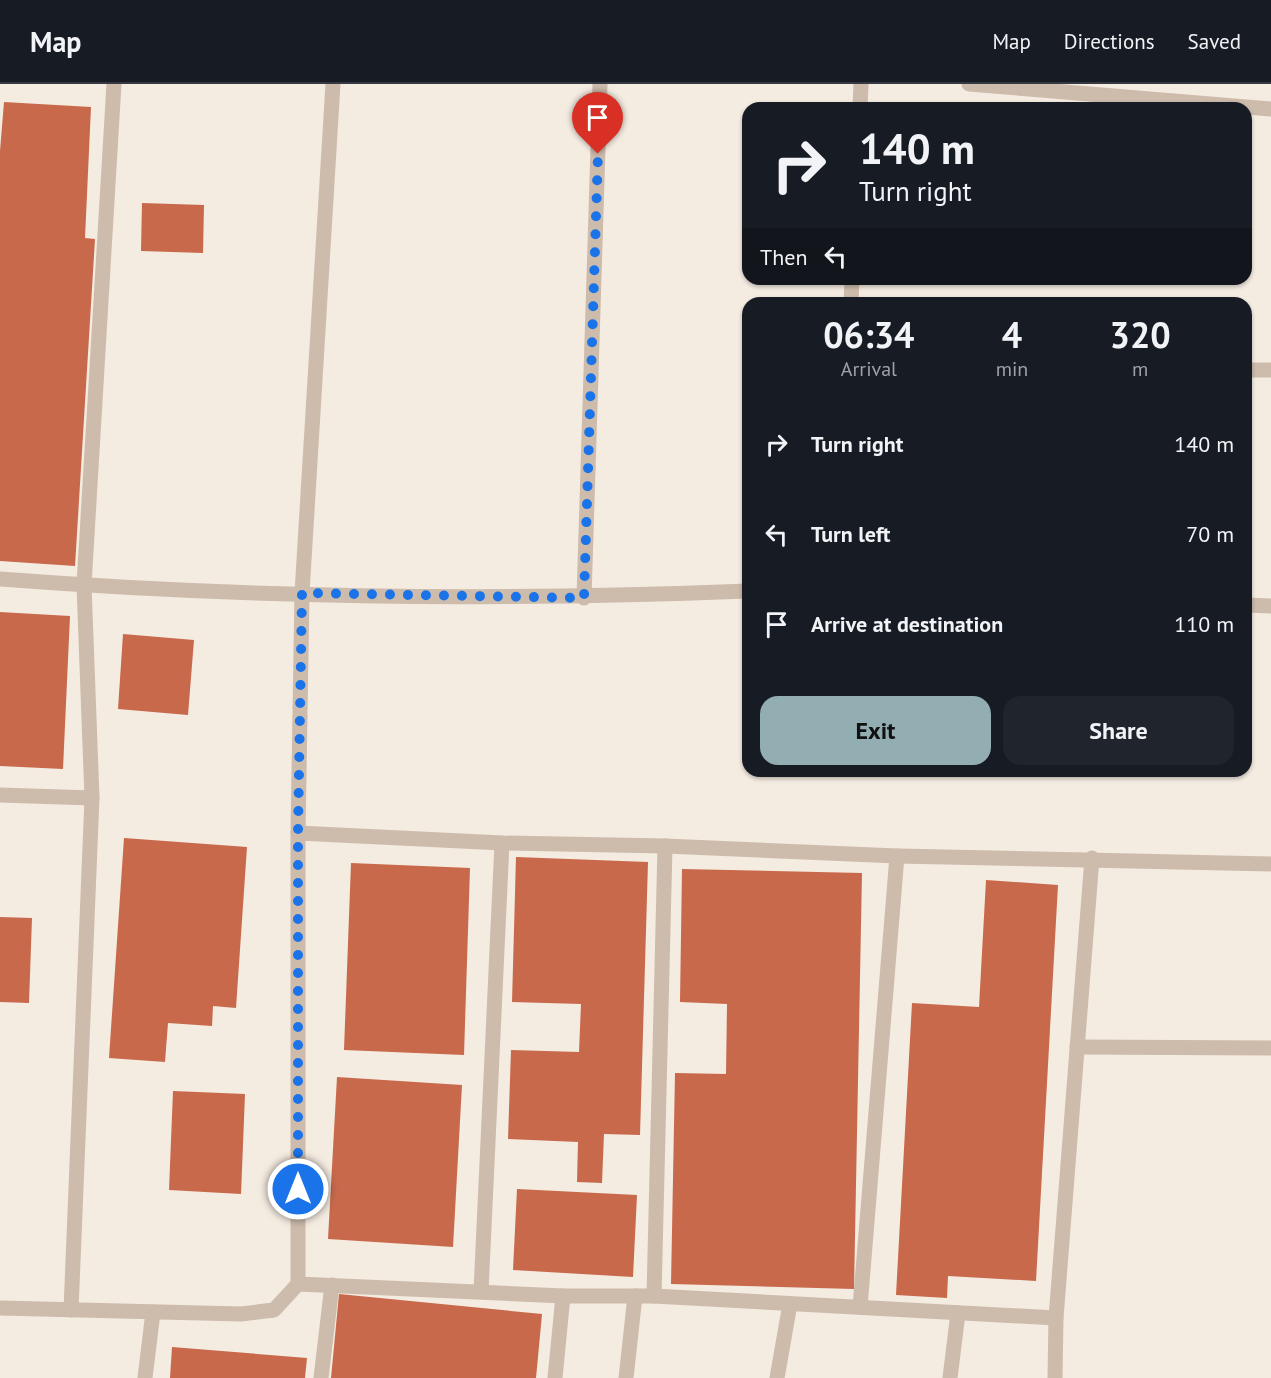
<!DOCTYPE html>
<style>
body{margin:0;font-family:"PT Sans",sans-serif;background:#20242c;color:#f1f3f6;height:100vh;display:flex;flex-direction:column;font-size:22px;white-space:nowrap}
*{box-sizing:border-box;margin:0}
p{font-size:20px;color:#9ea1a6}
.icon{flex:none;width:33px;height:33px;fill:none;stroke:currentColor;stroke-width:2;stroke-linecap:round;stroke-linejoin:round}
.map{position:relative;flex:1;overflow:hidden}
.drawer{position:absolute;left:742px;top:213px;width:510px;height:480px;display:flex;flex-direction:column;background:#171b24;border-radius:18px;box-shadow:0 2px 4px #0004}
.drawer>*{flex:none}
.top-card{position:absolute;left:742px;top:18px;width:510px;height:183px;border-radius:18px;box-shadow:0 2px 4px #0004;background:#171b24;color:#f1f3f6;overflow:hidden}
.pin{position:absolute;display:grid;place-items:center;width:51px;height:51px;color:#fff;margin:-62px -26px;border-radius:50% 50% 50% 0;rotate:-45deg;box-shadow:0 0 6px #0007}
.pin .icon{rotate:45deg}
.me{position:absolute;width:66px;margin:-33px;rotate:0deg;stroke-linejoin:round;filter:drop-shadow(0 0 4px #0008)}
.turn{display:flex;align-items:center;gap:21px;height:126px;padding:0 18px;font-size:27px}
.turn .icon{width:78px;height:78px;stroke-width:2.5}
.turn b{display:block;font-size:42px;line-height:51px}
.then{display:flex;align-items:center;height:57px;padding:0 18px;background:#0003;gap:12px;font-size:22px}
.eta{display:flex;justify-content:space-evenly;align-items:center;height:102px;text-align:center}
.eta b{font-size:36px;font-weight:600;line-height:42px}
.button{display:flex;gap:12px;margin-top:auto;padding:12px 18px}
.button a{flex:1;height:69px;border-radius:18px;background:#92aeb2;color:#111;font-size:24px;font-weight:600;line-height:69px;text-align:center}
.button a+a{background:#20242c;color:#f1f3f6}
ul{padding:0;list-style:none}
li{display:flex;align-items:center;gap:18px;height:90px;padding:0 18px}
li div{flex:1}
li b{display:block;font-size:22px}
li em{font-style:normal}
header{display:flex;align-items:center;gap:36px;box-sizing:border-box;height:84px;padding:0 30px;background:#171b24;border-bottom:2px solid #363941}
header strong{font-size:28px}
nav{display:flex;gap:33px;margin-inline-start:auto;font-size:21px}
.map>svg:first-child{display:block}
</style>
<header>
<strong>Map</strong>
<nav><a>Map</a><a>Directions</a><a>Saved</a></nav>
</header>
<div class="map">
<svg width="1271" height="1294" viewBox="0 0 1271 1294">
<rect width="100%" height="100%" fill="#f4ebe1"/>
<g fill="#c8694b">
<path d="M4,18L91,23L85,154L95,155L75,482L0,477V67Z"/>
<path d="M142,119L204,121L203,169L141,167Z"/>
<path d="M0,528L70,532L63,685L0,682Z"/>
<path d="M123,550L194,556L188,631L118,625Z"/>
<path d="M124,754L247,763L236,924L213,922L212,942L168,939L165,978L109,974Z"/>
<path d="M516,773L648,778L640,1051L604,1050L602,1099L577,1098L578,1058L508,1055L511,966L579,968L581,920L512,918Z"/>
<path d="M351,779L470,784L464,971L344,966Z"/>
<path d="M682,785L862,789L854,1205L671,1200L675,989L726,990L727,920L680,918Z"/>
<path d="M986,796L1058,801L1036,1197L948,1192L947,1214L896,1211L912,919L979,923Z"/>
<path d="M0,833L32,834L29,919L0,918Z"/>
<path d="M337,993L462,1001L453,1163L328,1155Z"/>
<path d="M173,1007L245,1010L241,1110L169,1106Z"/>
<path d="M517,1105L637,1111L633,1193L513,1186Z"/>
<path d="M339,1210L542,1230L536,1294H331Z"/>
<path d="M172,1263L307,1274L305,1294H170Z"/>
</g>
<g fill="none" stroke-linecap="round" stroke-linejoin="round">
<g stroke="#cdbbac" stroke-width="15">
<path d="M969,0L1271,25"/>
<path d="M860,24L861,0"/>
<path d="M851,219L852,195"/>
<path d="M1246,286H1271"/>
<path d="M0,495C248,514 500,517 748,507"/>
<path d="M584,514L600,0"/>
<path d="M1246,521L1271,522"/>
<path d="M0,711L92,714"/>
<path d="M298,749L502,759L665,762L897,772L1271,780"/>
<path d="M1077,963L1271,964"/>
<path d="M298,1200L563,1212H654L1056,1234"/>
<path d="M481,1207L502,759"/>
<path d="M654,1212L665,762"/>
<path d="M860,1223L897,772"/>
<path d="M0,1224L241,1230L274,1226L298,1200V749L302,509L333,0"/>
<path d="M71,1226L92,714L84,501L114,0"/>
<path d="M145,1294L153,1228"/>
<path d="M321,1294L332,1201"/>
<path d="M555,1294L563,1212"/>
<path d="M626,1294L635,1212"/>
<path d="M777,1294L790,1220"/>
<path d="M950,1294L958,1229"/>
<path d="M1055,1294L1056,1234L1092,774"/>
</g>
</g>
<g fill="none" stroke-linecap="round" stroke-linejoin="round">
<path stroke="#1a73e8" stroke-width="10" stroke-dasharray="0 18" d="M298,1105V749L302,509L584,514L598,70"/>
</g>
</svg>
<div class="pin" style="left:598px;top:70px;background:#d93025"><svg class="icon" aria-label="arrive" viewBox="0 0 24 24"><path d="M6 21V4h12l-3 4 3 4H6"/></svg></div>
<svg class="me" style="left:298px;top:1105px" viewBox="-20 -20 40 40"><circle r="17" fill="#1a73e8" stroke="#fff" stroke-width="3"/><path d="M0-11L8 9 0 5-8 9z" fill="#fff"/></svg>
<div class="top-card">
<div class="turn"><svg class="icon" aria-label="right" viewBox="0 0 24 24"><path d="M7 20v-9h11M14 6l5 5-5 5"/></svg><div><b>140 m</b>Turn right</div></div>
<div class="then">Then<svg class="icon" aria-label="left" viewBox="0 0 24 24"><path d="M17 20v-9H6M10 6l-5 5 5 5"/></svg></div>
</div>
<section class="drawer">
<div class="eta">
<div><b>06:34</b><p>Arrival</p></div>
<div><b>4</b><p>min</p></div>
<div><b>320</b><p>m</p></div>
</div>
<ul>
<li><svg class="icon" aria-label="right" viewBox="0 0 24 24"><path d="M7 20v-9h11M14 6l5 5-5 5"/></svg><div><b>Turn right</b></div><em>140 m</em></li>
<li><svg class="icon" aria-label="left" viewBox="0 0 24 24"><path d="M17 20v-9H6M10 6l-5 5 5 5"/></svg><div><b>Turn left</b></div><em>70 m</em></li>
<li><svg class="icon" aria-label="arrive" viewBox="0 0 24 24"><path d="M6 21V4h12l-3 4 3 4H6"/></svg><div><b>Arrive at destination</b></div><em>110 m</em></li>
</ul>
<div class="button"><a>Exit</a><a>Share</a></div>
</section>
</div>
